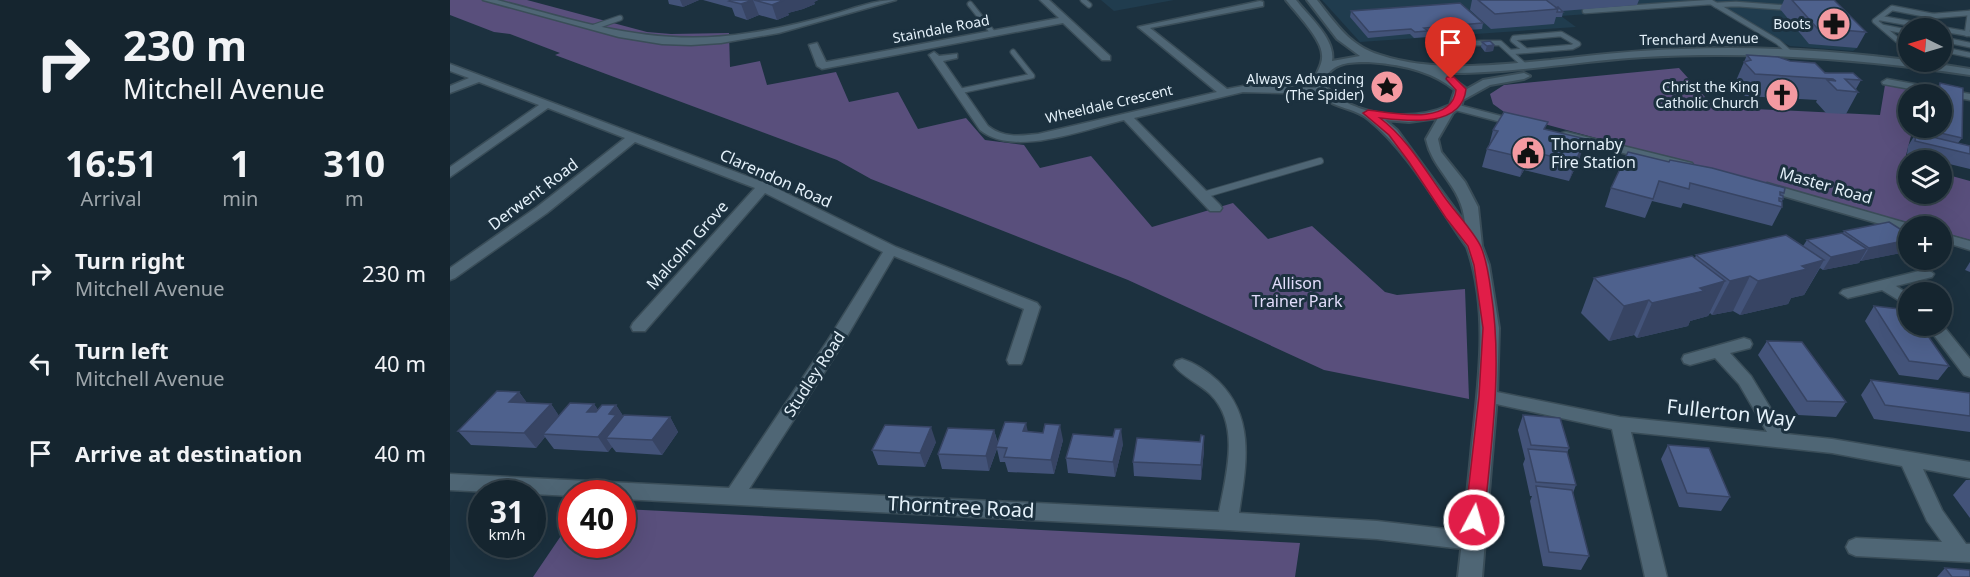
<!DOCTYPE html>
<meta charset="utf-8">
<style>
body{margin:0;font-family:"Noto Sans",sans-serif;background:#1e2d37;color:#f1f3f6;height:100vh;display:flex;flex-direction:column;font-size:22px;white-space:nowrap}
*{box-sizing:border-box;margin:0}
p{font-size:20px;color:#9da5aa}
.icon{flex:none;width:33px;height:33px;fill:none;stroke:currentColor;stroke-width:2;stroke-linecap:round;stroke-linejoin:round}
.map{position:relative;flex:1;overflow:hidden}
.details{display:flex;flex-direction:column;background:#15252f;width:450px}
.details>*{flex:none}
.banner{background:#15252f;color:#f1f3f6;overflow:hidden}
.needle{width:39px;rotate:275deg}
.buttons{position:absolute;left:1448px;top:18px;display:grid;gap:12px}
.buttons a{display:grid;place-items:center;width:54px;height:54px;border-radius:50%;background:#15252f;box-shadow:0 6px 24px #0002,0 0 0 2px #34424b;font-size:30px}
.speed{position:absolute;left:18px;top:480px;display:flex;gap:12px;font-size:30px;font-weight:700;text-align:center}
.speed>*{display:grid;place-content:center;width:78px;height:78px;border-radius:50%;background:#15252f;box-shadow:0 6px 24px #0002,0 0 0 2px #34424b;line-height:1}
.speed small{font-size:15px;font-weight:400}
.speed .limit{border:9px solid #d22;background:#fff;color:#111}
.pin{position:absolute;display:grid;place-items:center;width:51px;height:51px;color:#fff;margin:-62px -26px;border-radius:50% 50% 50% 0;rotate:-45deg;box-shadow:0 0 6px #0007}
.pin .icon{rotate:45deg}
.me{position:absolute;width:66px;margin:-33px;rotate:6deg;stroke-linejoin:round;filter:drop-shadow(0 0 4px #0008)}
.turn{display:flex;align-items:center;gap:21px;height:126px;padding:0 24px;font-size:27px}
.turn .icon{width:78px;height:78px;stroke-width:2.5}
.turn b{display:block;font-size:42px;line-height:51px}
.eta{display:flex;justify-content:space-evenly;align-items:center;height:102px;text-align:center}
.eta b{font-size:36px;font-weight:700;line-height:42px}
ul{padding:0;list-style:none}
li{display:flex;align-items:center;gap:18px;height:90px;padding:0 24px}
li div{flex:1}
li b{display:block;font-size:22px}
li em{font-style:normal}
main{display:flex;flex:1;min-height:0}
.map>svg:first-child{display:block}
</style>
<main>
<section class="details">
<div class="banner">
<div class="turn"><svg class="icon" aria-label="right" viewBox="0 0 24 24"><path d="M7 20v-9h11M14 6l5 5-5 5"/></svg><div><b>230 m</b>Mitchell Avenue</div></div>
</div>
<div class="eta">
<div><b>16:51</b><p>Arrival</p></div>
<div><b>1</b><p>min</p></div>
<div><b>310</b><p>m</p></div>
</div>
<ul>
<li><svg class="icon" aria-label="right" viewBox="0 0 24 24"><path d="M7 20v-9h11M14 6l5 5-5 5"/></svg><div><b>Turn right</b><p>Mitchell Avenue</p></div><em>230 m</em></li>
<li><svg class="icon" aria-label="left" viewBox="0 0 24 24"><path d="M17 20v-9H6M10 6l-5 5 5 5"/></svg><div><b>Turn left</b><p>Mitchell Avenue</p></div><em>40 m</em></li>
<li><svg class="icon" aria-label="arrive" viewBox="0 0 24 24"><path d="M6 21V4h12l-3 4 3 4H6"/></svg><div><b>Arrive at destination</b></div><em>40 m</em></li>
</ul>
</section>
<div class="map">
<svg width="1520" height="577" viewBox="0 0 1520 577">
<rect width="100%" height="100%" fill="#1c313f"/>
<g fill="#203c4e">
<path d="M651,0H724L664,11Z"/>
<path d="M872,0H1362L1407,48L1403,51L1340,46L1259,5L1111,16L1126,27L910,42Z"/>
</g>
<g fill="#594f7c">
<path d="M0,0H77L197,32L221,34L279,33L280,67L310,61L317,85L386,72L399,102L448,92L468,129L516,118L535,140L574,145L590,168L641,156L702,227L783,203L818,239L862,226L935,292L947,295L1015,289L1019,399L874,370L678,280L421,179L387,160L105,55L110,53L60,34L44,32L0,15Z"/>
<path d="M1229,68L1264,107L1430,115L1435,85L1472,90L1471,94H1458V128H1463L1454,163L1458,165V194H1491V173L1520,181V240L1491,232V226H1471L1057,114L1043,104L1040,94L1054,85Z"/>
<path d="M173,509L850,543L845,577H83L121,521L122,544H172Z"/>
</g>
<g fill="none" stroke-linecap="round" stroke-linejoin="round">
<defs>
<g id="service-far1">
<path d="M633,0L639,5"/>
<path d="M520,4L543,33"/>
<path d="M1340,8L1286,4L1266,5L1328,42L1340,53"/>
<path d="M1135,11L1261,2L1266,5"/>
<path d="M1430,18L1480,27L1483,16"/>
<path d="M144,27L170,18"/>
<path d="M1433,27L1458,32"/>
<path d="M1491,29L1520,34"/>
<path d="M1517,34L1520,13"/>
<path d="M1491,39L1520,45"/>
<path d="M1016,43H1050L1074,65"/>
<path d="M1458,49L1425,21L1442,8L1483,16L1520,13"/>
<path d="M1491,49L1520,55"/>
<path d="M1061,52L1122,47L1128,44L1111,34L1064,38L1063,40L1075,50"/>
<path d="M510,91L582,76L563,52"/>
</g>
<path id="service" d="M753,195L870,161"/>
<g id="minor">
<path d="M33,0H47C135,23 207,48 299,33C328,29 356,22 384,14C405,8 425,0 446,0L329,33L271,43L241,45L212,44L169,37Z"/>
<path d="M590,0H599L660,56V60H652L613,23L372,69L367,66L359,45L367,43L376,62L609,18Z"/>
<path d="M810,1L813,2V6L700,28L777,89L793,86L875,88L880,91L875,94L793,92L684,118L770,205L772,208L770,211H760L674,120C635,129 564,158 530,130L479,55L484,52L489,56L507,54V58L493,61L538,126C553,138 570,136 588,134L767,92L688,27Z"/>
<path d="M0,64L318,184L446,247L587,303L590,307L573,360L571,364H559L557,360L574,309L444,256L390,348L299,489L769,512C776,475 791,424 760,394C751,385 730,375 724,365L726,361L732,359C745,363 758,372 768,381C806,418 796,466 789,513L927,521L1022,532L1029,535L1032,541L1029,547L1022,550L927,539L778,530L172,499V494H122V496L0,490V474L279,488L378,340L433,252L315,193L195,331H183L181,327L183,323L305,188L185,142L97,213L5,278L0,280V268L87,207L175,138L98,108L0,177V167L89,105L29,82L0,93V86L19,78L0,71Z"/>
<path d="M1437,79L1520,94V100L1433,84L1432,82Z"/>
<path d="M1005,104L1074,122L1076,124L1070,127L1001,109V105Z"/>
<path d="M1116,132L1242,163L1244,166L1238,170L1112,137V133Z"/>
<path d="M1317,183L1463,225L1464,226H1458V232L1312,190L1311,187Z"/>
<path d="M1491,233L1520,241V250L1491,241Z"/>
<path d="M1477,269L1484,274L1482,277L1446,286L1458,294V306L1432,290L1398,298L1390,293L1393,290Z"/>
<path d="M1491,323L1520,359V377L1514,375L1477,326H1491Z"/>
<path d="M1294,338L1300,340L1302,344L1300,348L1280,353L1301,376L1336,434L1382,439L1520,462V478L1473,469L1492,510L1516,544H1520V562L1406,556L1399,553L1396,547L1399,541L1406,538L1492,542L1477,521L1452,466L1382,453L1181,432L1217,577H1195L1162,429L1037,402L1031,400L1028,396L1031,392L1037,390L1170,417L1317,432L1289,384L1265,358L1240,365L1234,363L1232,359L1234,355Z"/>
</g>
<path id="tertiary" d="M836,0H846C858,16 886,39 882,61L910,56L887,39L857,0H867C886,24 900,46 930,55C985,73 1045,65 1101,60C1145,55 1188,50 1232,49C1330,45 1426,54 1520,69V75C1412,59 1303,51 1194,57C1127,61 1062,74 995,73L1017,89L1033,80L1074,73L1080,76L1074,79L1040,85L1013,100L1011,107L1003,113L988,139L991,152L1015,182L1028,207L1032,246L1039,265L1049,328L1047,396L1032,577H1008C1013,533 1018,488 1022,444C1029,379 1039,310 1017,247C987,205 958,151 918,119C902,105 869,109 864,81C866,72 873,65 872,55C872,39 846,13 836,0ZM918,62C948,64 981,70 1005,90L1000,105C964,122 906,118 877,88V75C886,62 903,62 918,62ZM988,118L976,139C983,172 1012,185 1015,223L947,130L935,120L959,122Z"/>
</defs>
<use href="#service-far1" stroke="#3a4d58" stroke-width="7"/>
<use href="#service" stroke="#3a4d58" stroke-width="8"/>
<use href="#minor" stroke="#3a4d58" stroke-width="3"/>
<use href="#tertiary" stroke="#3a4d58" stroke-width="4"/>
<use href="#service-far1" stroke="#4f6675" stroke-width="4.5"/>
<use href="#service" stroke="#4f6675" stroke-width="6"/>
<use href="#minor" fill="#4f6675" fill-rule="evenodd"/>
<use href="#tertiary" fill="#4f6675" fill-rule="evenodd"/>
</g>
<g fill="#435379">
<path d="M218,0H249L233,7L219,4Z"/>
<path d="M253,0H368L364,2L365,4L353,9L338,13L339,15L327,20L309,15L297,20L285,16L282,8Z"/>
<path d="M1022,0H1189L1187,5L1112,11L1113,12L1112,17H1106L1104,24L1041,29L1020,10Z"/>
<path d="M1334,0H1384L1416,32L1407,48L1359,44L1330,9Z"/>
<path d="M901,11L1033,23L1032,29L977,33V37L964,38L960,34L918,38L900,17Z"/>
<path d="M1032,42L1044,45L1043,51L1035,52L1031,47Z"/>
<path d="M1297,55L1411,80L1406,89L1408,92L1396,114L1376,113L1366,102L1367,100L1295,96L1285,83Z"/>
<path d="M1490,83L1512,138L1508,143L1520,146V169L1491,162V160H1485L1457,154L1458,146L1466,133L1480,137V128H1491V94H1484Z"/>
<path d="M1096,129L1130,157L1119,181L1074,170L1070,177L1032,167L1037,149L1039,145L1043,130Z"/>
<path d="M1178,152L1334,193L1332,202V207L1322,226L1233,203L1231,208L1202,201L1195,218L1155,207L1161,188Z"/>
<path d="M1394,231L1456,252L1410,261L1409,263L1373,270L1370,268L1354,295L1341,298L1338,304L1290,315L1283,311L1262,315L1260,313L1258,316L1240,321L1238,326L1187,338L1184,335L1159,341L1131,313L1144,278L1245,258L1246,255L1353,246L1357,240L1393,233Z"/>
<path d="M1520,262V272L1515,270Z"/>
<path d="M1424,306L1499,366L1488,380L1449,375L1415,321Z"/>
<path d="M1317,341L1396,402L1386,417L1348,415L1308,355Z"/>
<path d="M1421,380L1520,393V432L1424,419L1411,395Z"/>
<path d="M69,392L77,403L101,404L109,416L144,404L148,410L166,405L173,416L220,417L228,432L212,455L166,452L162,447L158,452L104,449L95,437L86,448L21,445L8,431Z"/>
<path d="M1073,415L1119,448L1117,453L1126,485L1123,493L1139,556L1131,570L1093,566L1080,501L1082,496H1080L1073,464L1075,459L1068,430Z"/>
<path d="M544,430L548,443L578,432L613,440L604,474L558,472L555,462H550L547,449L539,471L492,469L488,454Z"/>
<path d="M486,442L475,467L428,465L422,450Z"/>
<path d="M750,442L754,450L751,480L684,476L683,462Z"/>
<path d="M673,444L665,477L618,473L616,458Z"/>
<path d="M1218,445L1280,497L1271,511L1229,507L1211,459Z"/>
<path d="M1516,480H1520V518L1503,495Z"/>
<path d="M1495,568L1520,577H1487Z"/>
</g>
<g fill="#374463">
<path d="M230,0H249L233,7Z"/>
<path d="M303,0L309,15L297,20L291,4Z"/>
<path d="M331,0H368L364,2L365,4L353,9L338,13L339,15L327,20L322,5Z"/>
<path d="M1044,45L1043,51L1035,52L1037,46Z"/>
<path d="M1136,139L1130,157L1119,181L1125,162Z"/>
<path d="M1079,151L1074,170L1070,177L1075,158Z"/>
<path d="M1458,240V249L1456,252L1411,261L1419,248Z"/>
<path d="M1417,249L1409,263L1373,270L1381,257Z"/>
<path d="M1374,260L1354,295L1341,298L1338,304L1290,315L1308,281L1352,266Z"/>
<path d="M1300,276L1283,311L1262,315L1280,281Z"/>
<path d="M1275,281L1258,316L1240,321L1238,326L1187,338L1202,303L1250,288Z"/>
<path d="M1199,300L1184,335L1159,341L1174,306Z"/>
<path d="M69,392L80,407L59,402Z"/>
<path d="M101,404L111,419L93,434L95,437L86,448L74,433Z"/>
<path d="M144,404L154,419L137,412Z"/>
<path d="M166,405L176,420L156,438L162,447L158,452L148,437L159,414Z"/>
<path d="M220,417L228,432L212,455L202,440Z"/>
<path d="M576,423L579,437L573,431Z"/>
<path d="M610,425L613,440L604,474L601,460Z"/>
<path d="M481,427L486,442L475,467L470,453Z"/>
<path d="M671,429L673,444L665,477L663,462Z"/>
<path d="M544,430L548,445L539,471L536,456Z"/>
<path d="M754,436V450L751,480V465Z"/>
</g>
<g fill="#4e618d" stroke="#374463" stroke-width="1.5">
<path d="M281,0H303L291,4L279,1Z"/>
<path d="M304,0H334L322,5Z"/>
<path d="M1028,0H1096L1108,9L1045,14Z"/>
<path d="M1342,0H1384L1416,32L1367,28Z"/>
<path d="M1010,3L1033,23L974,28L978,31L965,32L961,29L919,32L901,11Z"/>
<path d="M1108,7L1113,12H1107L1108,9L1106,8Z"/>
<path d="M1040,41L1044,45L1037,46L1032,42Z"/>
<path d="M1297,55L1328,57L1340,61L1365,63L1375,73H1403L1411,80L1395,79L1408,92L1387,90L1377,80L1386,81L1383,79L1305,74L1294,62L1301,60Z"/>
<path d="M1490,83L1513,88L1512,138L1486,132L1487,128H1491V94H1489Z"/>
<path d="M1054,112L1098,122L1094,129L1136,139L1125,162L1079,151L1075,158L1037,149L1048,131L1043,130Z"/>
<path d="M1466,133L1520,146V154L1465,141Z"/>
<path d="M1178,152L1219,162L1220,160L1262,168L1335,188L1334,193L1330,192V195L1333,196V199L1329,198V201L1332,202V207L1240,183L1239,189L1209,181L1203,199L1161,188Z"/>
<path d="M1439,222L1458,234V240L1419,248L1394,231Z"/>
<path d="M1392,233L1417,249L1381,257L1357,240Z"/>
<path d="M1336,235L1374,260L1352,266L1357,269L1308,281L1300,276L1280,281L1246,255Z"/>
<path d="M1242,256L1275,281L1250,288L1254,291L1202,303L1199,300L1174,306L1144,278Z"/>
<path d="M1424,306L1458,310V326H1471L1499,366L1459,361Z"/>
<path d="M1317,341L1352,342L1396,402L1357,401Z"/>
<path d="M1421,380L1520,393V416L1435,405Z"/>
<path d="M47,391L69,392L59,402L101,404L74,433L8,431Z"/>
<path d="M120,403L144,404L137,412H146L152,405H166L159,414L166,415L148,437L93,434Z"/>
<path d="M174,415L220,417L202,440L156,438Z"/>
<path d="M1073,415L1110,418L1119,448L1081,445Z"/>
<path d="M555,422L576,423L573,431L593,433L595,424L610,425L601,460L554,457L557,448L546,447Z"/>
<path d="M435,425L481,427L470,453L422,450Z"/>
<path d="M498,428L544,430L536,456L488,454Z"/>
<path d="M665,429H671L663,462L616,458L623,434L663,437Z"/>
<path d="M751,435L754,436L751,465L683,462L687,438L750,442Z"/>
<path d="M1218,445L1259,448L1280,497L1237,493Z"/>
<path d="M1078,449L1117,452L1126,485L1086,482Z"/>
<path d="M1086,486L1122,490L1139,556L1099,552Z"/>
<path d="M1495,568L1520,570V577H1502Z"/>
</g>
<path fill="#e11d48" stroke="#92132f" stroke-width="1.5" d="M997,77H1004L1016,89C1012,128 958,121 930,118C956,138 972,165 991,192C1001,208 1024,231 1031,247C1037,261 1039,277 1041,292C1053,367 1041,445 1034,520L1031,526L1024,528L1018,526L1015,520L1029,396L1033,328L1024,265L1018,246L996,218L959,162L939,135L913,113L918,110C943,113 1002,126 1006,90L996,79Z"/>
<defs>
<symbol id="pharmacy-disc" viewBox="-11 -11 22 22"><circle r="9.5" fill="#f49aa1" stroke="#1c313f"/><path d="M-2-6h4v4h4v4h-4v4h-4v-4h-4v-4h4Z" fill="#111"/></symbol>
<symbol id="sight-disc" viewBox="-11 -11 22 22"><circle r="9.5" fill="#f49aa1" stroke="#1c313f"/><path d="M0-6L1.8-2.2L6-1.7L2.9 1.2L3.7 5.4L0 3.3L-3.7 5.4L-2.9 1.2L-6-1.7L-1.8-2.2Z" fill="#111"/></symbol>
<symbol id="church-disc" viewBox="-11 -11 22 22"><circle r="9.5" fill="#f49aa1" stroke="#1c313f"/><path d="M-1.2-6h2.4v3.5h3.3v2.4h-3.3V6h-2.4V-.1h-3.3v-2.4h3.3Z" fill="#111"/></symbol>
<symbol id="civic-disc" viewBox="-11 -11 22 22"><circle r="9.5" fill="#f49aa1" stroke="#1c313f"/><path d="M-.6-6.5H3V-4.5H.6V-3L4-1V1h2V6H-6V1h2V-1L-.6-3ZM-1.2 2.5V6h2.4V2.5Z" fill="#111"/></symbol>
</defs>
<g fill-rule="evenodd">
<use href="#pharmacy-disc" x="1365" y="5" width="38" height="38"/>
<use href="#sight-disc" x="918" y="68" width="38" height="38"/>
<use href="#church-disc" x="1313" y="76" width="38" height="38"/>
<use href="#civic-disc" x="1059" y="134" width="38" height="38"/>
</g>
<g text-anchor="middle" stroke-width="6" stroke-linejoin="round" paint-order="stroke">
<g font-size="14" fill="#e4f1fa" stroke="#1c313f" text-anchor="end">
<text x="1361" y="29">Boots</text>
<text x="914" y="84">Always Advancing<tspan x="914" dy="16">(The Spider)</tspan></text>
<text x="1309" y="92">Christ the King<tspan x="1309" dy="16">Catholic Church</tspan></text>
</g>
<g font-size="14" fill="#e4f1fa" stroke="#1c313f">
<text transform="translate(491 29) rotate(-11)" y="5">Staindale Road</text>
<text transform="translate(1249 39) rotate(-1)" y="5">Trenchard Avenue</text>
<text transform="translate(659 104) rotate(-13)" y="5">Wheeldale Crescent</text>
</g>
<g font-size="16" fill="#e4f1fa" stroke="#1c313f" text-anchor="start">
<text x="1101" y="150">Thornaby<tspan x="1101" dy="18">Fire Station</tspan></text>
</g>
<g font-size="16" fill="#e4f1fa" stroke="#1c313f">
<text transform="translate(326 178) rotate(24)" y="6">Clarendon Road</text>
<text transform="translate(1376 185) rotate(16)" y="6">Master Road</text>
<text transform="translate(83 194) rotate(-37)" y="6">Derwent Road</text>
<text transform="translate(237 245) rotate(-48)" y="6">Malcolm Grove</text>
<text transform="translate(364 374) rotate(-57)" y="6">Studley Road</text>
</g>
<g font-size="16" fill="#e2ddfb" stroke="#1c313f">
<text x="847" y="289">Allison<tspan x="847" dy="18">Trainer Park</tspan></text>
</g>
<g font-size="20" fill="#e4f1fa" stroke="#1c313f">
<text transform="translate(1281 413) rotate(6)" y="7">Fullerton Way</text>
<text transform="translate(511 507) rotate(3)" y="7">Thorntree Road</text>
</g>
</g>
</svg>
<div class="buttons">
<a><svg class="needle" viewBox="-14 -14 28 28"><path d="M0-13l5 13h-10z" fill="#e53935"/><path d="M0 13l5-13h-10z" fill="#9da5aa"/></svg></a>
<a><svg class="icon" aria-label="sound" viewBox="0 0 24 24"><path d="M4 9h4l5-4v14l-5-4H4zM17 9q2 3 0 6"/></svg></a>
<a><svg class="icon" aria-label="layers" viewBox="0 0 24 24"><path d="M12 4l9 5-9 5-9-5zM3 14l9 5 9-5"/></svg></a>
<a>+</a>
<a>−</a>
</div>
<div class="speed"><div>31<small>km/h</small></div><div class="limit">40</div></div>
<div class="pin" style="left:1001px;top:79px;background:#d93025"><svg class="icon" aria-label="arrive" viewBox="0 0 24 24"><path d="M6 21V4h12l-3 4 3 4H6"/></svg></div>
<svg class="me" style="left:1024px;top:520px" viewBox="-20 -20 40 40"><circle r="17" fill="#e11d48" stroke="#fff" stroke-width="3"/><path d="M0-11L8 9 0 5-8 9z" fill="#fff"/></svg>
</div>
</main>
